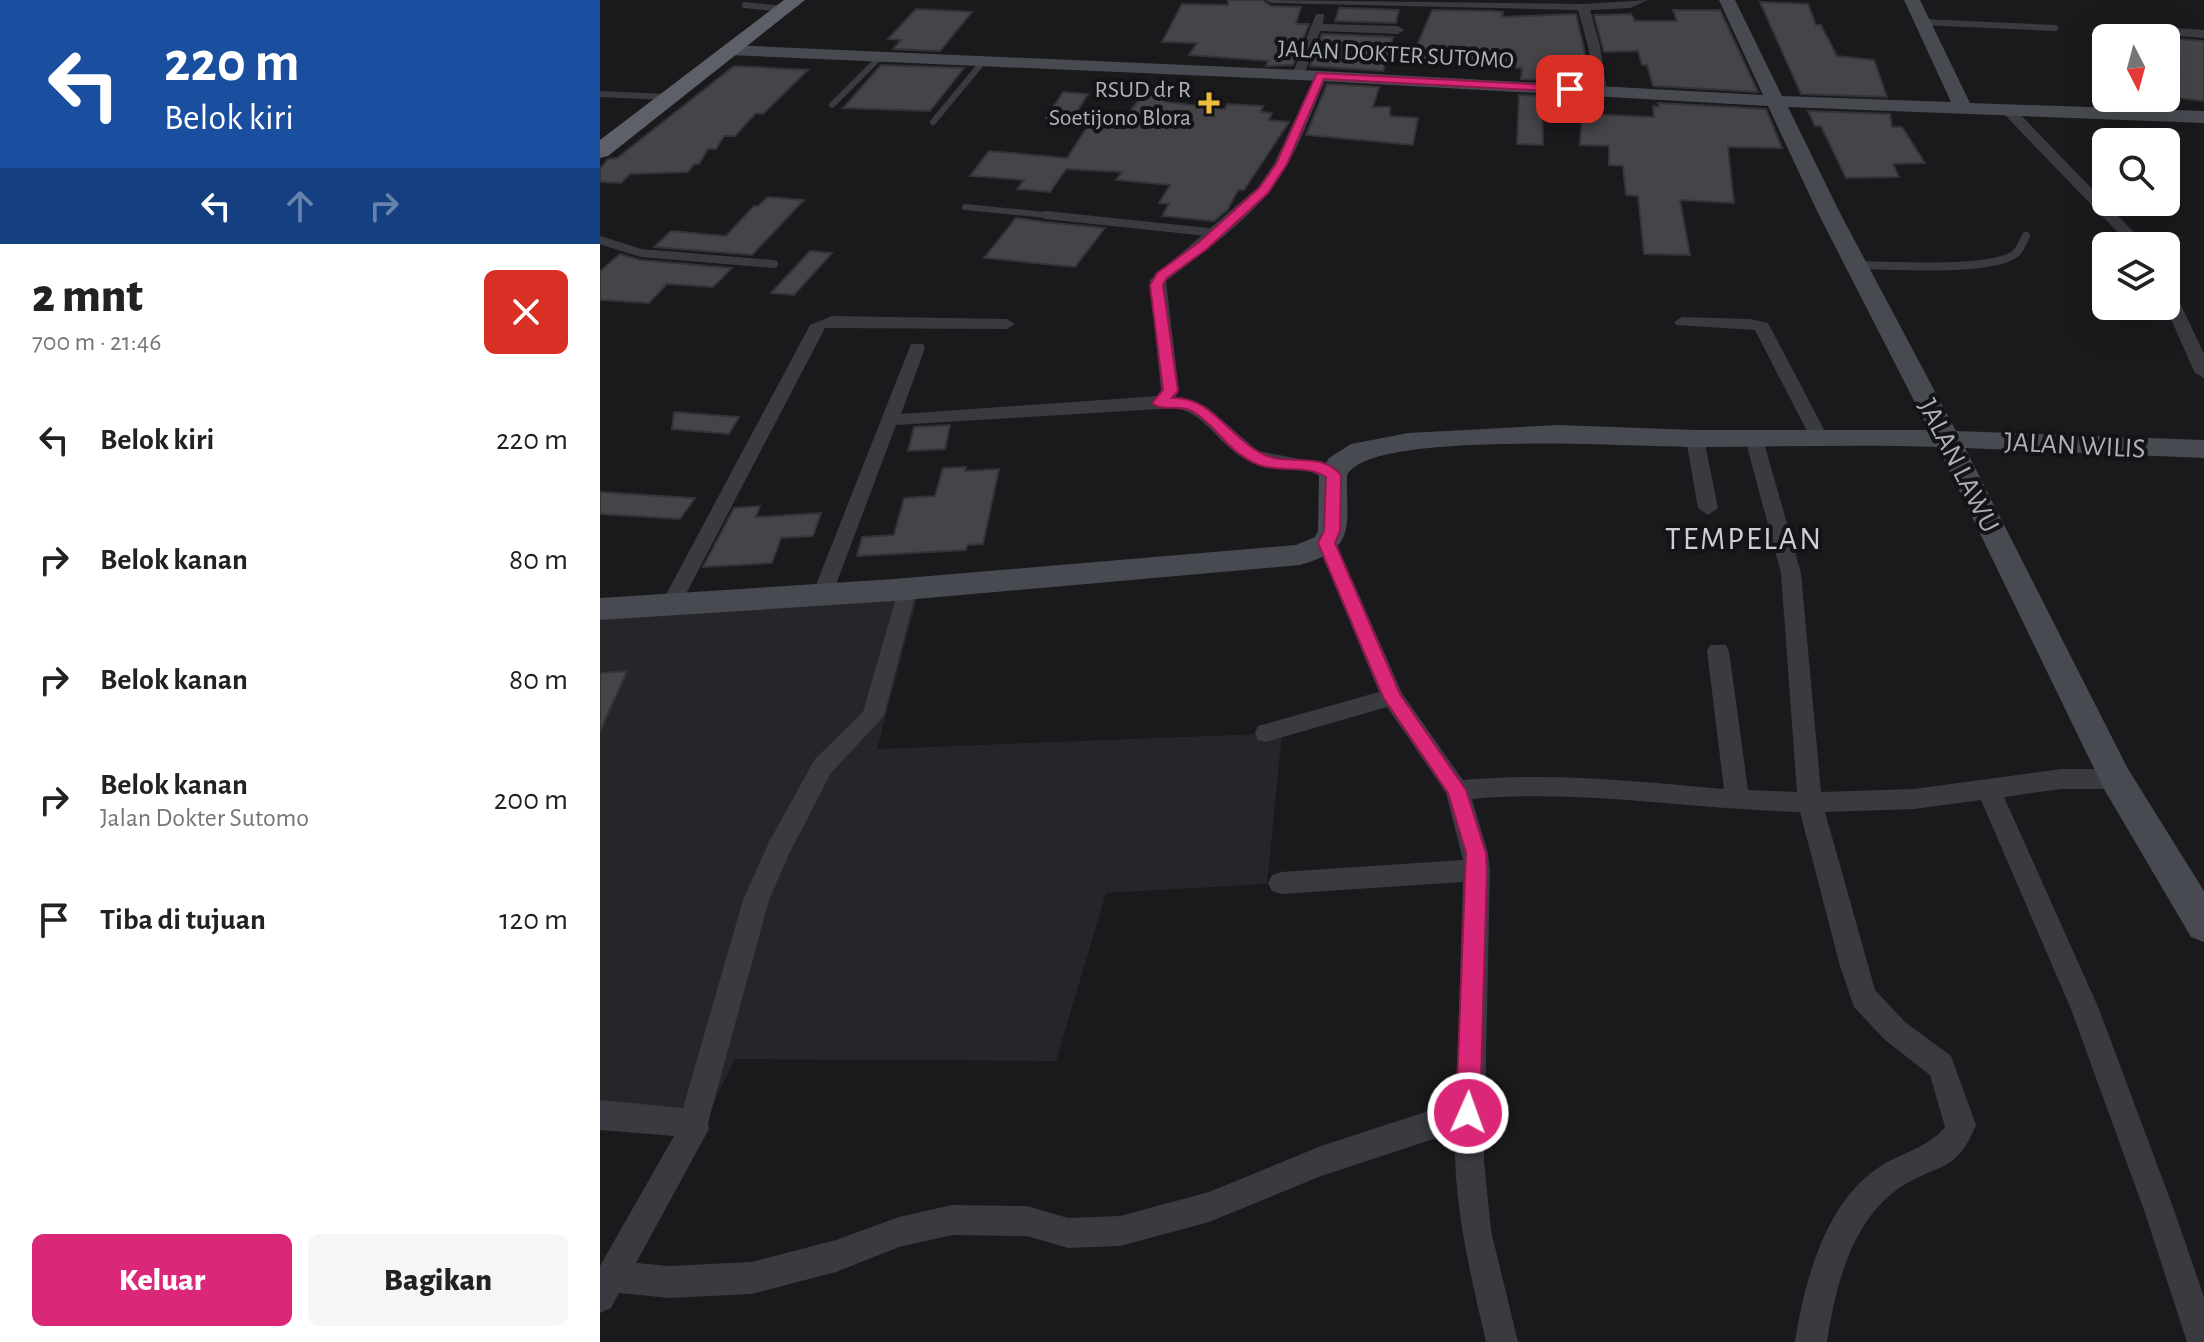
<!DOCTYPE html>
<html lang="id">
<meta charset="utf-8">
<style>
body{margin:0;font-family:"Alegreya Sans",sans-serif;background:#f6f6f6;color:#222;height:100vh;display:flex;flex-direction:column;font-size:30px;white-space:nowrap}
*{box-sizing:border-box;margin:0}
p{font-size:26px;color:#767676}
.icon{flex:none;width:44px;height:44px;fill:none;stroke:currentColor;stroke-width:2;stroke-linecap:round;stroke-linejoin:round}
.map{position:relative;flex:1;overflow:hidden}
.sheet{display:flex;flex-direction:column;background:#fff;width:600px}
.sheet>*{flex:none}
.guide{background:#1a4fa0;color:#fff;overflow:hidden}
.needle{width:52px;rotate:174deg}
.controls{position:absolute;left:1492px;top:24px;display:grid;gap:16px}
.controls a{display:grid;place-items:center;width:88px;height:88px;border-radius:12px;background:#fff;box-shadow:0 8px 32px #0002;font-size:40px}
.pin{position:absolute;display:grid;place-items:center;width:68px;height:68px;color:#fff;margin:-34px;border-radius:16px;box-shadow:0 4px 12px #0006}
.me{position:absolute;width:88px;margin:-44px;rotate:2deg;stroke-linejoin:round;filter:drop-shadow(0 0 6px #0008)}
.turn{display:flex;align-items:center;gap:28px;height:168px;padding:0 32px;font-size:36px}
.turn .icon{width:104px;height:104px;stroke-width:2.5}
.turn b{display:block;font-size:56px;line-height:68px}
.lanes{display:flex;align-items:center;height:76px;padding:0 32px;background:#0003;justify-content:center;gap:40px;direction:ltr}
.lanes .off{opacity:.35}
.round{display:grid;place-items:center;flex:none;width:84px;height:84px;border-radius:12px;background:#f6f6f6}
.head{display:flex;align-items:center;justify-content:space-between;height:136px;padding:0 32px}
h1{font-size:48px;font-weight:800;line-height:60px}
.button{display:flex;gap:16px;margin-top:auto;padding:16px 32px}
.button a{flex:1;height:92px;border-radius:12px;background:#db2777;color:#fff;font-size:32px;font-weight:800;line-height:92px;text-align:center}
.button a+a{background:#f6f6f6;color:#222}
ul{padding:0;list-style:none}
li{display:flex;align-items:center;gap:24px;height:120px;padding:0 32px}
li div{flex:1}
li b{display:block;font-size:30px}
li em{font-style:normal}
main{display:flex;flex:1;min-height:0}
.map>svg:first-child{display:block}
</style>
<main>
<section class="sheet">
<div class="guide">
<div class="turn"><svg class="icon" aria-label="left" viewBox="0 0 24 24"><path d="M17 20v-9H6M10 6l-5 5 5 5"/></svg><div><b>220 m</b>Belok kiri</div></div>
<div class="lanes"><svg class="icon" aria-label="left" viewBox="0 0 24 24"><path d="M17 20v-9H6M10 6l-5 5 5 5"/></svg><svg class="icon off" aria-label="ahead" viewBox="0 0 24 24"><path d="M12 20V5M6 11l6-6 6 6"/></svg><svg class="icon off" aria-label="right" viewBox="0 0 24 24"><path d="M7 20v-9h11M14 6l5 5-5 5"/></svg></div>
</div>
<div class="head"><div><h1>2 mnt</h1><p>700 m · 21:46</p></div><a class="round" style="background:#d93025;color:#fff"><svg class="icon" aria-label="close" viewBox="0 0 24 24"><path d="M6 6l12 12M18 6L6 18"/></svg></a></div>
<ul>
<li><svg class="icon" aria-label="left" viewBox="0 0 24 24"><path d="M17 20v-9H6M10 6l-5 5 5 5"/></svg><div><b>Belok kiri</b></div><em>220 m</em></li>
<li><svg class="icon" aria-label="right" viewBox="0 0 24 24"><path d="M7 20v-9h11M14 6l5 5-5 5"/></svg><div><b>Belok kanan</b></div><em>80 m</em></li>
<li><svg class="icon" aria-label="right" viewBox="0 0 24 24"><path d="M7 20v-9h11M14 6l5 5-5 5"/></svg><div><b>Belok kanan</b></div><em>80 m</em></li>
<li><svg class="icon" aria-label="right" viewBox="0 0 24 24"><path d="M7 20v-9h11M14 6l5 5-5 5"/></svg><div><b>Belok kanan</b><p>Jalan Dokter Sutomo</p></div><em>200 m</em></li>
<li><svg class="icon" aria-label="arrive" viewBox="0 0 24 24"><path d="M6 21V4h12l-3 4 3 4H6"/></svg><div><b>Tiba di tujuan</b></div><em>120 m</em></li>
</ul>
<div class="button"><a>Keluar</a><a>Bagikan</a></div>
</section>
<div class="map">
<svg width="1604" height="1342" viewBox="0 0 1604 1342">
<rect width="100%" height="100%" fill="#1a191c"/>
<path fill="#262529" d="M317,599L277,749L682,733L667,884L506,893L456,1061L135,1059L107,1116L0,1108V619Z"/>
<g fill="#444449" stroke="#343338" stroke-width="2">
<path d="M628,0H662L671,6L701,7L696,24H709L693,65L666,66L668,61L589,55L597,43L562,42L582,4L628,5Z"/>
<path d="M1160,2L1208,4L1216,25H1221L1237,56L1274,60L1287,97L1201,94Z"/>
<path d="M739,8H743L799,10L796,23L735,21Z"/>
<path d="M316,9L372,12L340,51L293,49L301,40L288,39Z"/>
<path d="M832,10L891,11L903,12L902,17L976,14L989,71L945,69L944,80L921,79L922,68L892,67V62L836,60L835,65L809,64Z"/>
<path d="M1073,10H1120L1158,92L1053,86L1047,65H1042L1038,51L1004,52L994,15L1031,14L1035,21H1077Z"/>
<path d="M722,34L793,37L783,71L710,66Z"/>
<path d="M1566,38L1604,41V101L1579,98L1566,62Z"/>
<path d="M281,65L364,68L330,111L243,108Z"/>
<path d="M134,66L208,70L163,114L156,113L135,136H124L116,149H108L99,164H94L88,172L30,174L21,183L0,182V169L8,159L17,158Z"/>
<path d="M727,84L779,87L773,107H790V116L818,118L813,145L706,135Z"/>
<path d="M463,92L488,94L472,119L446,118Z"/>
<path d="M543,95L568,96L565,102L625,109L627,104L663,106L661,112L672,113L669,120L689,122L644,190H638L628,209L614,221L562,216L569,204L559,203L570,185L516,180L522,172L466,169L450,192L417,189L424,180L370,176L389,151L467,158L495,115L525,117Z"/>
<path d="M919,95L942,96L943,145L917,144Z"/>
<path d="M1058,103L1166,109L1182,148L1128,147L1134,203L1080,200L1090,255L1044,254L1038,196L1026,195L1023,166L1009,165V146L980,145L982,114L1054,117L1053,106L1059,107Z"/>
<path d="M1208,111L1290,114L1292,127H1302L1325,163L1293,164L1299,177L1246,178L1221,126H1215Z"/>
<path d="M168,197L204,200L152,255L54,247L71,231L126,236L154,206H158Z"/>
<path d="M416,218L445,222L505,228L475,267L384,258Z"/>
<path d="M210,251L232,253L194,295L171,293Z"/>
<path d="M20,254L40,260L132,268L113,287L67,284L49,303L0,300V271Z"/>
<path d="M74,412L139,417L129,434L72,429Z"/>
<path d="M350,425L345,449L308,451L314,427Z"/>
<path d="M366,467L365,471L399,469L383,544L367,545L366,550L257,556L262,537L294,535L304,498L335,496L343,468Z"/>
<path d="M0,492L93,498H95L80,519L0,514Z"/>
<path d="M160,506L156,517L221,513L213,536L181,538L172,563L103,567L134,508Z"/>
<path d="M27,671L0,732V673Z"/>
</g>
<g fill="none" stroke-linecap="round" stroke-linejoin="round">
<g stroke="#3a3b41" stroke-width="6">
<path d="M145,5L184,9"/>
<path d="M1322,22L1455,28"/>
<path d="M0,94L68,97"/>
<path d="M232,105L279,58"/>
<path d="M333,122L382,63"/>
<path d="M365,207L465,217"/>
</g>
<g stroke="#3a3b41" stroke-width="8">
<path d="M446,215L617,233"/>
<path d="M0,240L41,253L174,264"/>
<path d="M1256,265C1294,265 1380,272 1412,256C1420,252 1422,243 1426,236"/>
</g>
<g fill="#3a3b41" fill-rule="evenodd">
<path d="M665,0L983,4L1048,0L1030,8L990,10L1000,46L1007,91L1001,95L995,91L988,46L978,10L671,3Z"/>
<path d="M716,14H724L723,24L798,26L804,30L798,34L720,31L704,75L694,78L692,75Z"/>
<path d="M1515,24L1604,30V38L1511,31L1509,28Z"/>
<path d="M721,72L727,76C710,115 696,159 669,192C641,226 601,254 566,281L579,391L575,397L607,407L658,451L730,465L742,475L740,479C727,483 721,475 710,472C687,466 663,470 642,457C618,443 605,414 576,408L296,425L232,595L229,600H215L212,595L311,344H323L325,348L301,414L558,396L561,391L550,280L658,187L674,164L715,76Z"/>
<path d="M1402,106H1412L1547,246H1531L1402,112Z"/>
<path d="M1566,285L1574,290L1604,354V378L1595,373L1565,306Z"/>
<path d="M232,316L407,319L415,324L407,329L225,328L78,609H64L61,604L210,325Z"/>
<path d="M1082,317L1150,319L1168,323L1229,439L1226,443H1214L1211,439L1155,330L1076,325L1074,322Z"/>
<path d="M1095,433L1104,439L1118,508L1108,515L1098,508L1086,439Z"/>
<path d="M1154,433L1163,439L1201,573L1221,792L1314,789L1461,769H1516L1524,772L1528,779L1524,786L1516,789H1461L1404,797L1499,1009L1574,1210L1604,1297V1342H1587L1544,1210L1471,1009L1381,800L1314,809L1225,812L1275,990L1305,1022L1351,1056L1376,1125C1355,1176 1337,1162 1298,1189C1251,1222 1235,1288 1227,1342H1195C1204,1283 1225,1203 1278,1168C1301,1152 1327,1149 1345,1127L1330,1075L1285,1040L1254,1007L1240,966L1200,812C1090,809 982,789 872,799L888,853L890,870L884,1160L891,1231L918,1342H886C870,1272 853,1204 855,1132L721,1176L609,1222L520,1246L468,1248L427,1236L352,1235L299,1247L236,1272L151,1294L70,1298L19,1293L11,1308L0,1313V1266L74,1136L0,1130V1100L83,1108L143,900L169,842L215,759L263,712L300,584H314L317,589L284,716L231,773L189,854L169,900L108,1123L109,1129L36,1263L70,1266L151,1262L236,1240L299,1217L352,1205L427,1206L468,1218L520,1216L609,1192L721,1146L856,1102L863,882L681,894L672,891L668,883L672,875L681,872L863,860L846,793L787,707L666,742L658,740L655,733L658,726L666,724L779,692L717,543L727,536L734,538L802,693L863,780C951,772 1036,781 1124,789L1107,651L1110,645H1126L1129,651L1148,790L1197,792L1181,573L1145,439Z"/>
</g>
<path fill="#484a51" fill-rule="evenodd" d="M1119,0H1135L1182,96L1351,102L1304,0H1320L1370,103L1604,111V123L1188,107L1240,213L1356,431L1604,440V458L1365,448L1528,769L1604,891V942L1591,937L1504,789L1338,447C1259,444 1179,447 1100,447C1043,448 772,428 747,475C746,527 758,548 700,565L294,601L0,620V598L294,579L696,545L715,537L718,531L719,475L729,458L751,444L808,433L958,425L1095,430H1329L1218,213L1168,106L721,81L129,55L120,50L129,45L721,71L1163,95Z"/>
<path fill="#5e6069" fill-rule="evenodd" d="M184,0H205L8,156L0,158V140Z"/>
</g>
<path fill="#db2777" stroke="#8e194d" stroke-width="2" d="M717,73L970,86L975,89L970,92L724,79L687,164L668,193L607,249L567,278L563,285L578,391L572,398C613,396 630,440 665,455C690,466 722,451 741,475L740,531L735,543L800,694L866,790L886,853L887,870L880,1113L877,1121L868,1125L860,1121L856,1113L866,853L848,793L783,697L718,543L724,531L726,477C706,464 681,473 659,465C626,452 617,425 592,411C579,404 562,412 552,403L563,390L550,285L557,273L598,243L659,188L676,164Z"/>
<path fill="#f0bc3d" stroke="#141417" stroke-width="3" d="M605 91h8v8h8v8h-8v8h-8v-8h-8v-8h8z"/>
<g text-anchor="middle" stroke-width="8" stroke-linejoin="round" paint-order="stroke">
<g font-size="24" fill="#acb0bb" stroke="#141417">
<text transform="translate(796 54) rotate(3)" y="8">JALAN DOKTER SUTOMO</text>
</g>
<g font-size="24" fill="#acb0bb" stroke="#141417" text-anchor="end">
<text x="591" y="97">RSUD dr R<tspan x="591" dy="28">Soetijono Blora</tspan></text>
</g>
<g font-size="28" fill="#acb0bb" stroke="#141417">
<text transform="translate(1475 444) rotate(3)" y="10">JALAN WILIS</text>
<text transform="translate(1360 465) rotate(63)" y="10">JALAN LAWU</text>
</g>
<g font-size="32" letter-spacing="2" fill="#cdcfd7" stroke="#141417">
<text x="1144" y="549">TEMPELAN</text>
</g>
</g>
</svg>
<div class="controls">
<a><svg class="needle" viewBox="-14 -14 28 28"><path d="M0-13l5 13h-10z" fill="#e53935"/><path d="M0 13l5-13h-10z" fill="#767676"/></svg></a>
<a><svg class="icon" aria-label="search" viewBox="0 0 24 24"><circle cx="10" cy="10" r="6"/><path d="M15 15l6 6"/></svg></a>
<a><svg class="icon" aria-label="layers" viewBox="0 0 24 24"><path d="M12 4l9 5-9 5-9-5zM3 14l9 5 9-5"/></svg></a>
</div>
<div class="pin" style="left:970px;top:89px;background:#d93025"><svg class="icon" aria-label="arrive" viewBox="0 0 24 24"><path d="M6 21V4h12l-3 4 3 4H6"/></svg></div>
<svg class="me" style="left:868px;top:1113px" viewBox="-20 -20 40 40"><circle r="17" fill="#db2777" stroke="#fff" stroke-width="3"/><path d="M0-11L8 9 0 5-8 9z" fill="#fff"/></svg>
</div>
</main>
